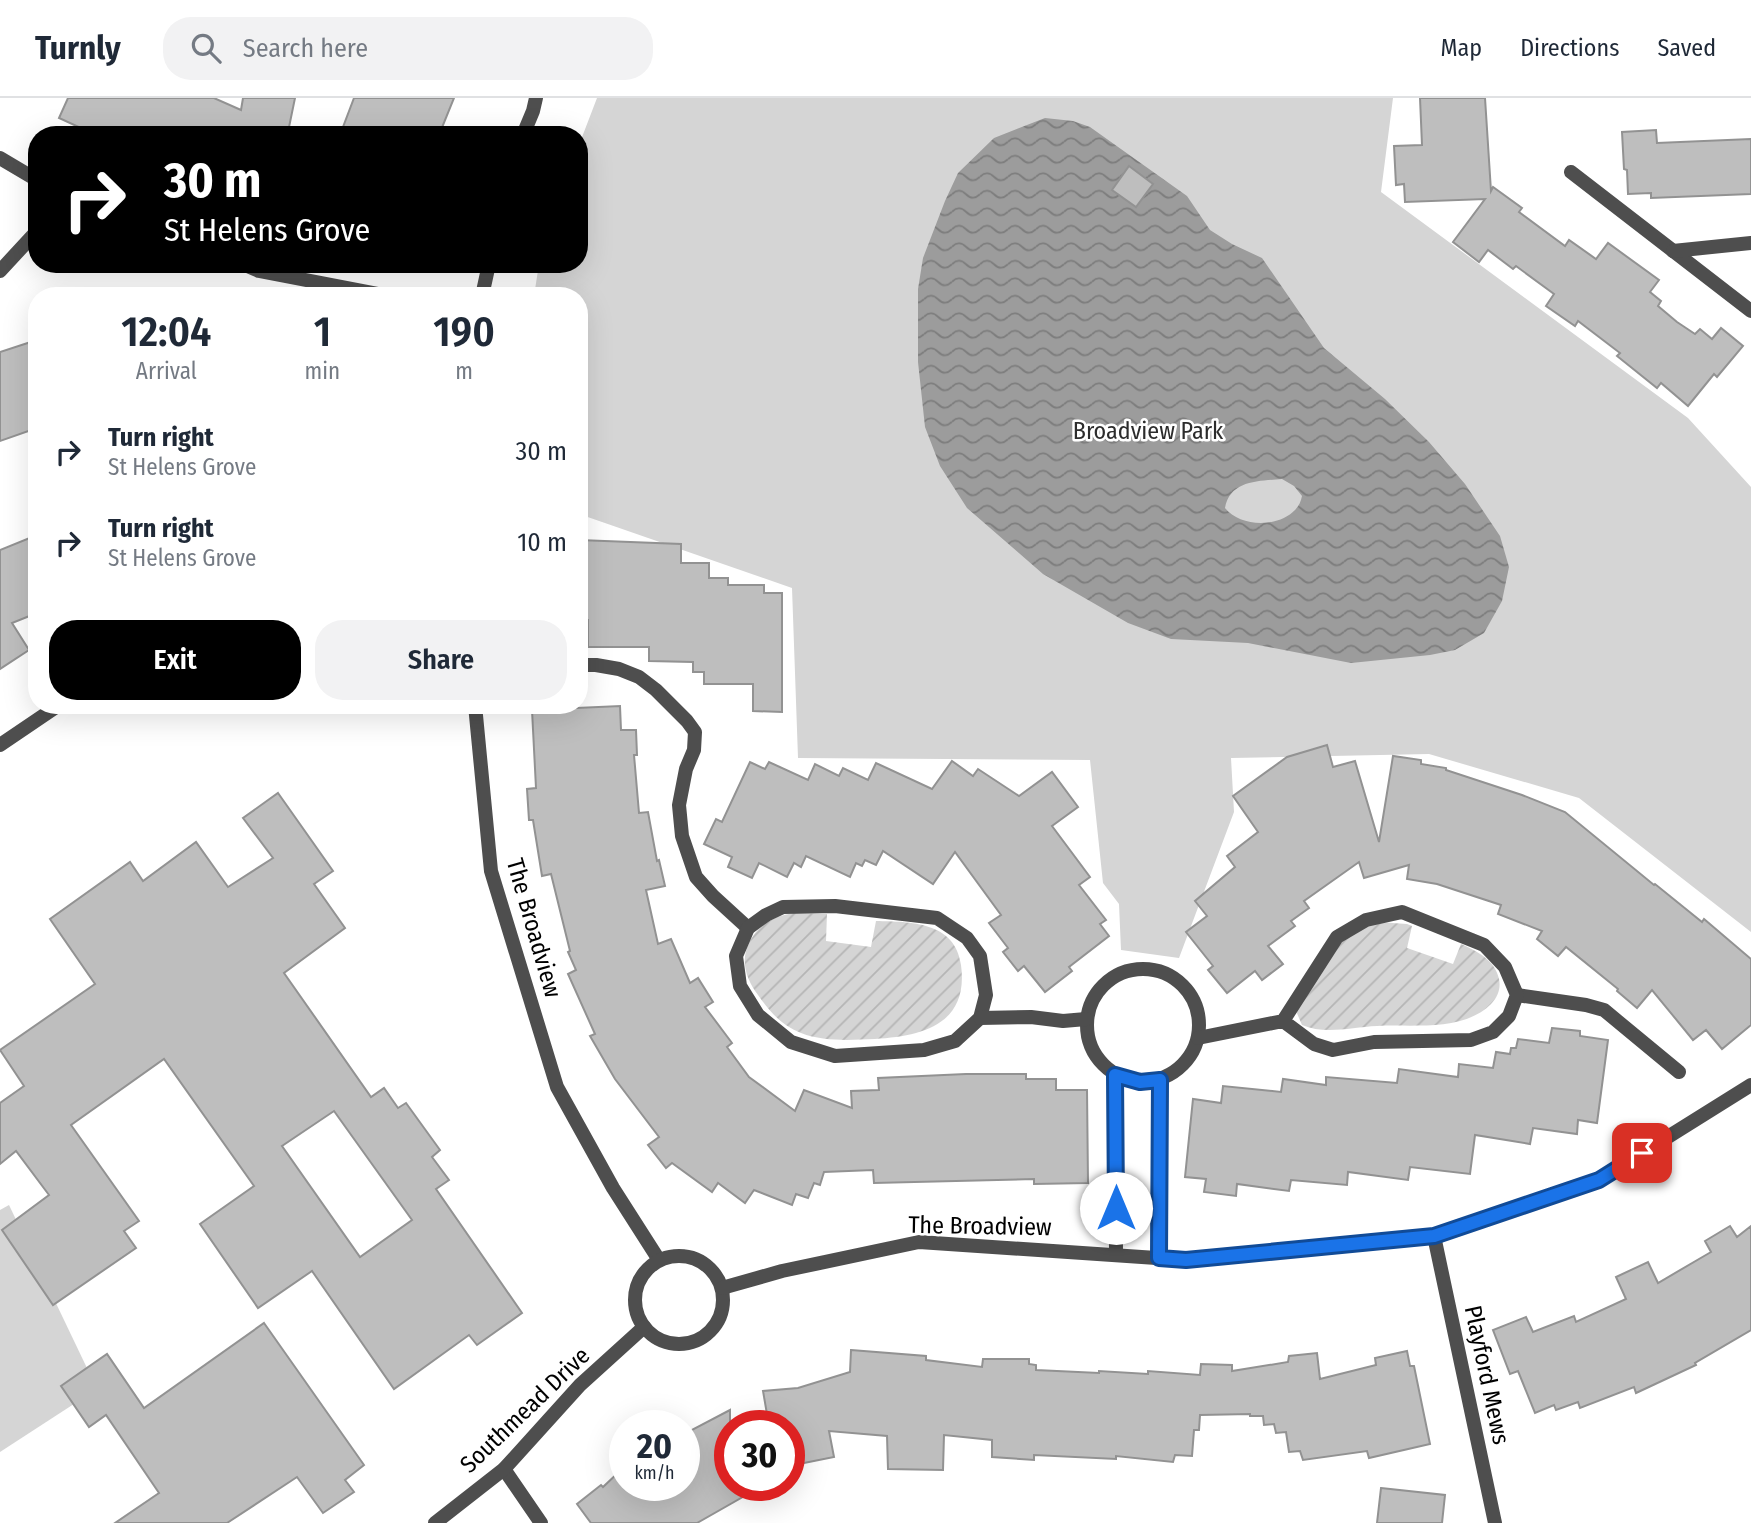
<!DOCTYPE html>
<style>
body{margin:0;font-family:"Fira Sans Condensed",sans-serif;background:#f2f2f3;color:#1f2937;height:100vh;display:flex;flex-direction:column;font-size:26px;white-space:nowrap}
*{box-sizing:border-box;margin:0}
p{font-size:23px;color:#747a83}
.icon{flex:none;width:38px;height:38px;fill:none;stroke:currentColor;stroke-width:2;stroke-linecap:round;stroke-linejoin:round}
.map{position:relative;flex:1;overflow:hidden}
.sheet{position:absolute;left:28px;top:189px;width:560px;height:427px;display:flex;flex-direction:column;background:#fff;border-radius:28px;box-shadow:0 7px 28px #0002}
.sheet>*{flex:none}
.banner{position:absolute;left:28px;top:28px;width:560px;height:147px;border-radius:28px;box-shadow:0 7px 28px #0002;background:#000;color:#fff;overflow:hidden}
.speed{position:absolute;left:609px;top:1312px;display:flex;gap:14px;font-size:35px;font-weight:700;text-align:center}
.speed>*{display:grid;place-content:center;width:91px;height:91px;border-radius:50%;background:#fff;box-shadow:0 7px 28px #0002;line-height:1}
.speed small{font-size:18px;font-weight:400}
.speed .limit{border:10px solid #d22;background:#fff;color:#111}
.pin{position:absolute;display:grid;place-items:center;width:60px;height:60px;color:#fff;margin:-30px;border-radius:14px;box-shadow:0 4px 10px #0006}
.me{position:absolute;width:77px;margin:-38px;rotate:0deg;stroke-linejoin:round;filter:drop-shadow(0 0 5px #0008)}
.turn{display:flex;align-items:center;gap:24px;height:147px;padding:0 21px;font-size:32px}
.turn .icon{width:91px;height:91px;stroke-width:2.5}
.turn b{display:block;font-size:49px;line-height:60px}
.eta{display:flex;justify-content:space-evenly;align-items:center;height:119px;text-align:center}
.eta b{font-size:42px;font-weight:600;line-height:49px}
.action{display:flex;gap:14px;margin-top:auto;padding:14px 21px}
.action a{flex:1;height:80px;border-radius:28px;background:#000;color:#fff;font-size:28px;font-weight:600;line-height:80px;text-align:center}
.action a+a{background:#f2f2f3;color:#1f2937}
ul{padding:0;list-style:none}
li{display:flex;align-items:center;gap:21px;height:91px;padding:0 21px}
li div{flex:1}
li b{display:block;font-size:26px}
li em{font-style:normal}
header{display:flex;align-items:center;gap:42px;box-sizing:border-box;height:98px;padding:0 35px;background:#fff;border-bottom:2px solid #e0e1e3}
header strong{font-size:33px}
nav{display:flex;gap:38px;margin-inline-start:auto;font-size:24px}
.search{width:490px;height:63px;background:#f2f2f3;display:flex;align-items:center;gap:18px;box-sizing:border-box;padding:0 24px;border-radius:28px;color:#747a83;font-size:26px}
.map>svg:first-child{display:block}
</style>
<header>
<strong>Turnly</strong>
<div class="search"><svg class="icon" aria-label="search" viewBox="0 0 24 24"><circle cx="10" cy="10" r="6"/><path d="M15 15l6 6"/></svg>Search here</div>
<nav><a>Map</a><a>Directions</a><a>Saved</a></nav>
</header>
<div class="map">
<svg width="1751" height="1425" viewBox="0 0 1751 1425">
<defs>
<pattern id="garden-furrows" width="10" height="10" patternUnits="userSpaceOnUse" patternTransform="scale(1.75)"><rect width="10" height="10" fill="#d5d5d5"/><path d="M-1 1l2-2M0 10L10 0M9 11l2-2" fill="none" stroke="#b5b5b5"/></pattern>
<pattern id="water-waves" width="16" height="10" patternUnits="userSpaceOnUse" patternTransform="scale(1.75)"><rect width="16" height="10" fill="#9c9c9c"/><path d="M0 5q4-4 8 0t8 0" fill="none" stroke="#7d7d7d"/></pattern>
</defs>
<rect width="100%" height="100%" fill="#fff"/>
<g fill="#d5d5d5">
<path d="M597,0H1393L1381,94L1688,320L1751,389V834L1579,700L1429,656L1231,660L1234,714L1179,860L1121,852L1119,806L1103,785L1090,662L798,660L792,490L579,416V198H534L539,166H579V47Z"/>
<path d="M9,1107L97,1291L0,1354V1112Z"/>
</g>
<g fill="url(#garden-furrows)">
<path d="M793,815L827,816L826,843L871,849L876,823C910,824 955,823 961,867C969,926 923,938 875,941C851,942 824,944 801,935C781,927 770,914 758,897C748,884 742,868 746,853C753,830 770,819 793,815Z"/>
<path d="M1378,824L1407,826L1412,828L1407,850L1453,866L1461,846C1477,853 1495,862 1499,881C1501,890 1498,899 1491,906C1463,934 1414,926 1377,928C1352,929 1325,937 1302,927L1296,913L1340,845L1359,831Z"/>
</g>
<path fill="url(#water-waves)" fill-rule="evenodd" d="M1045,20L1073,23L1090,29L1187,98L1210,132L1232,146L1262,160L1324,250L1385,301L1429,344L1465,386L1500,438L1509,469L1502,503L1484,535L1455,552L1430,557L1351,565L1248,545L1171,541L1128,525L1043,476L967,410L940,368L925,329L918,264V191L923,160L945,103L958,75L994,40ZM1282,381L1294,388L1302,398C1301,403 1299,408 1295,412C1278,430 1240,429 1225,410C1230,382 1259,383 1282,381Z"/>
<g fill="#bebebe" stroke="#929292" stroke-width="2" fill-rule="evenodd">
<path d="M68,0H214L241,12L243,0H295L288,34L294,37H96L59,20Z"/>
<path d="M354,0H454L439,37H340Z"/>
<path d="M1420,0H1485L1491,93L1493,89L1522,110L1519,114L1565,148L1569,142L1596,161L1608,145L1659,182L1650,194L1661,203L1658,208L1677,224L1695,236L1700,231L1712,241L1721,230L1743,248L1717,279L1714,276L1688,308L1661,285L1657,290L1617,258L1620,255L1578,223L1575,228L1546,208L1554,196L1516,168L1513,171L1488,152L1479,164L1453,144L1485,101L1405,104L1404,86L1396,87L1394,48L1422,47Z"/>
<path d="M1656,32L1657,45L1751,41V96L1651,100V95L1628,96L1627,72L1624,71L1622,34Z"/>
<path d="M1129,68L1153,86L1136,109L1112,92Z"/>
<path d="M37,242V330L0,343V254Z"/>
<path d="M37,437V515L12,525L29,552L0,571V452Z"/>
<path d="M579,442L681,446V465H709V480H728V487H764V495H782V614L753,613V586H704V574H693V564L649,563V549H588V522H579Z"/>
<path d="M620,608L621,632H636L637,657H634L639,715L648,714L657,763L659,762L665,788L646,792L658,846L671,841L690,885L698,880L713,904L705,909L732,945L727,949L749,979L795,1013L804,992L852,1010L851,993L879,992L878,980L966,976H1026V981H1056V992H1087L1088,1085L1034,1086V1081L874,1085L873,1072L824,1074L820,1087L814,1085L808,1100L796,1096L792,1107L754,1092L745,1105L718,1085L712,1094L672,1065L666,1070L648,1047L659,1039L615,981L590,938L595,936L568,876L576,872L568,854L570,853L551,776L542,778L533,722H529L527,691L536,690L532,612Z"/>
<path d="M1327,647L1333,669L1355,663L1379,744L1393,658L1421,662V666L1446,670V672L1522,697L1565,714L1654,787L1655,786L1702,824L1704,821L1751,861V927L1722,951L1706,932L1693,942L1652,892L1637,910L1617,893L1618,891L1566,849L1558,858L1537,841L1542,833L1498,816L1501,807L1437,786L1407,781L1409,767L1364,780L1359,764L1304,803L1309,810L1291,823L1295,828L1268,848L1283,866L1262,882L1255,873L1227,895L1208,872L1213,868L1186,834L1207,818L1195,803L1235,769L1227,758L1258,734L1233,698L1287,659Z"/>
<path d="M952,663L973,678L978,671L1019,698L1052,674L1078,709L1052,728L1090,779L1079,787L1106,822L1100,826L1109,838L1069,869L1072,873L1045,894L1024,868L1018,873L1003,854L1008,850L989,825L1001,817L955,754L933,786L883,753L876,767L865,762L862,768L856,765L850,779L806,758L801,769L794,765L787,779L759,765L752,780L728,769L732,759L704,746L716,721L722,724L750,664L765,671L769,664L808,682L815,666L839,678L843,670L868,682L876,665L932,691Z"/>
<path d="M278,695L333,773L314,786L345,830L284,875L371,999L384,990L398,1010L406,1005L440,1052L432,1059L449,1082L436,1091L522,1215L477,1247L469,1237L394,1291L312,1173L258,1210L200,1126L254,1088L164,961L71,1027L139,1123L124,1133L136,1150L53,1207L2,1132L49,1097L16,1053L0,1066V1005L24,988L0,952L95,886L50,821L130,764L143,783L196,744L228,789L273,760L243,720ZM334,1013L412,1122L360,1159L282,1048Z"/>
<path d="M1552,930L1580,933V938L1608,942L1597,1025L1578,1022L1577,1036L1533,1030L1530,1046L1475,1037L1470,1076L1410,1069L1408,1082L1348,1074L1347,1087L1291,1082L1289,1093L1237,1086L1236,1098L1204,1094L1206,1081L1185,1079L1193,1001L1221,1005L1223,988L1281,994L1283,981L1326,987V979L1397,985L1399,971L1458,979L1459,966L1493,970L1496,954L1510,956L1511,950H1516L1518,941L1549,945Z"/>
<path d="M1730,1128L1737,1139L1751,1128V1232L1695,1265L1696,1267L1636,1295L1634,1289L1580,1310L1578,1304L1556,1312L1554,1307L1535,1315L1518,1273L1510,1276L1493,1232L1526,1219L1533,1234L1574,1218L1576,1224L1626,1201L1616,1179L1648,1164L1658,1185L1711,1154L1705,1143Z"/>
<path d="M264,1225L364,1367L345,1382L354,1394L323,1415L297,1379L227,1425H115L159,1395L106,1317L89,1329L61,1288L107,1256L144,1310Z"/>
<path d="M851,1252L926,1258V1262L982,1269L983,1261H1029V1266L1036,1267V1272L1099,1275V1273L1148,1276V1273L1200,1277L1201,1266L1232,1267V1273L1288,1264L1289,1258L1317,1255L1320,1281L1376,1267L1375,1260L1407,1253L1410,1268H1414L1430,1346L1369,1360L1367,1353L1303,1362L1300,1353L1289,1354L1286,1334L1276,1335L1274,1326L1264,1327L1263,1318H1250V1316L1200,1317L1199,1332H1194L1192,1358L1175,1357L1173,1364L1116,1358V1361L1034,1357V1362L992,1359V1342L944,1337L943,1372L888,1371L887,1338L829,1333L834,1359L789,1368V1328H769L763,1293L798,1290L850,1274Z"/>
<path d="M730,1312V1388H762L697,1425H591L577,1406L601,1387L603,1389L623,1370L625,1373V1388H684V1336Z"/>
<path d="M1381,1390L1445,1397L1442,1425H1377Z"/>
</g>
<g fill="none" stroke-linecap="round" stroke-linejoin="round">
<g stroke="#4e4e4e" stroke-width="14">
<path d="M0,60L37,82"/>
<path d="M1571,74L1751,213"/>
<path d="M1673,153L1751,145"/>
<path d="M243,166L259,173L389,198"/>
<path d="M0,173L37,133"/>
<path d="M579,567H596L619,571L639,579L656,592L687,623L695,634L694,652L686,671L679,707L682,738L696,779L713,798L748,830"/>
<path d="M835,808L937,820L967,840L980,858L986,897L980,920L955,943L924,952L835,958L791,944L758,917L740,888L736,858L748,830L766,817L783,809Z"/>
<circle cx="1143" cy="927" r="56"/>
<path d="M1517,897L1586,907L1604,912L1679,974"/>
<path d="M980,920L1031,919L1063,923L1086,921"/>
<path d="M1198,940L1283,923L1337,839L1366,822L1402,814L1484,847L1505,869L1517,897L1509,918L1493,934L1471,942L1374,944L1333,952L1314,946L1283,923"/>
<path d="M1115,977L1116,1156"/>
<path d="M1434,1138L1495,1425"/>
<path d="M1159,1159L1160,982"/>
<path d="M504,1371L541,1425"/>
</g>
<g stroke="#4e4e4e" stroke-width="14">
<path d="M523,37L533,13L536,0"/>
<path d="M482,198L489,166"/>
<path d="M475,607L491,773L557,989L613,1090L659,1162"/>
<path d="M0,647L59,607"/>
<circle cx="679" cy="1202" r="44"/>
<path d="M722,1190L782,1173L919,1144L1186,1162L1434,1138L1599,1082L1751,987"/>
<path d="M435,1425L504,1371L580,1287L644,1229"/>
</g>
</g>
<g fill="none" stroke-linecap="round" stroke-linejoin="round">
<defs>
<path id="route" d="M1116,1110L1115,977L1140,984L1160,982L1159,1160L1186,1162L1434,1138L1599,1082L1642,1055"/>
</defs>
<use href="#route" stroke="#114b97" stroke-width="18"/>
<use href="#route" stroke="#1a73e8" stroke-width="12"/>
</g>
<g text-anchor="middle" stroke-width="5" stroke-linejoin="round" paint-order="stroke">
<g font-size="24" fill="#2c2c2c" stroke="#fff">
<text x="1148" y="341">Broadview Park</text>
</g>
<g font-size="24" fill="#000" stroke="#fff">
<text transform="translate(534 830) rotate(74)" y="8">The Broadview</text>
<text transform="translate(980 1128) rotate(1)" y="8">The Broadview</text>
<text transform="translate(1487 1277) rotate(78)" y="8">Playford Mews</text>
<text transform="translate(525 1312) rotate(-44)" y="8">Southmead Drive</text>
</g>
</g>
</svg>
<div class="speed"><div>20<small>km/h</small></div><div class="limit">30</div></div>
<div class="pin" style="left:1642px;top:1055px;background:#d93025"><svg class="icon" aria-label="arrive" viewBox="0 0 24 24"><path d="M6 21V4h12l-3 4 3 4H6"/></svg></div>
<svg class="me" style="left:1116px;top:1110px" viewBox="-20 -20 40 40"><circle r="19" fill="#fff"/><path d="M0-13L10 11 0 6-10 11z" fill="#1a73e8"/></svg>
<div class="banner">
<div class="turn"><svg class="icon" aria-label="right" viewBox="0 0 24 24"><path d="M7 20v-9h11M14 6l5 5-5 5"/></svg><div><b>30 m</b>St Helens Grove</div></div>
</div>
<section class="sheet">
<div class="eta">
<div><b>12:04</b><p>Arrival</p></div>
<div><b>1</b><p>min</p></div>
<div><b>190</b><p>m</p></div>
</div>
<ul>
<li><svg class="icon" aria-label="right" viewBox="0 0 24 24"><path d="M7 20v-9h11M14 6l5 5-5 5"/></svg><div><b>Turn right</b><p>St Helens Grove</p></div><em>30 m</em></li>
<li><svg class="icon" aria-label="right" viewBox="0 0 24 24"><path d="M7 20v-9h11M14 6l5 5-5 5"/></svg><div><b>Turn right</b><p>St Helens Grove</p></div><em>10 m</em></li>
</ul>
<div class="action"><a>Exit</a><a>Share</a></div>
</section>
</div>
